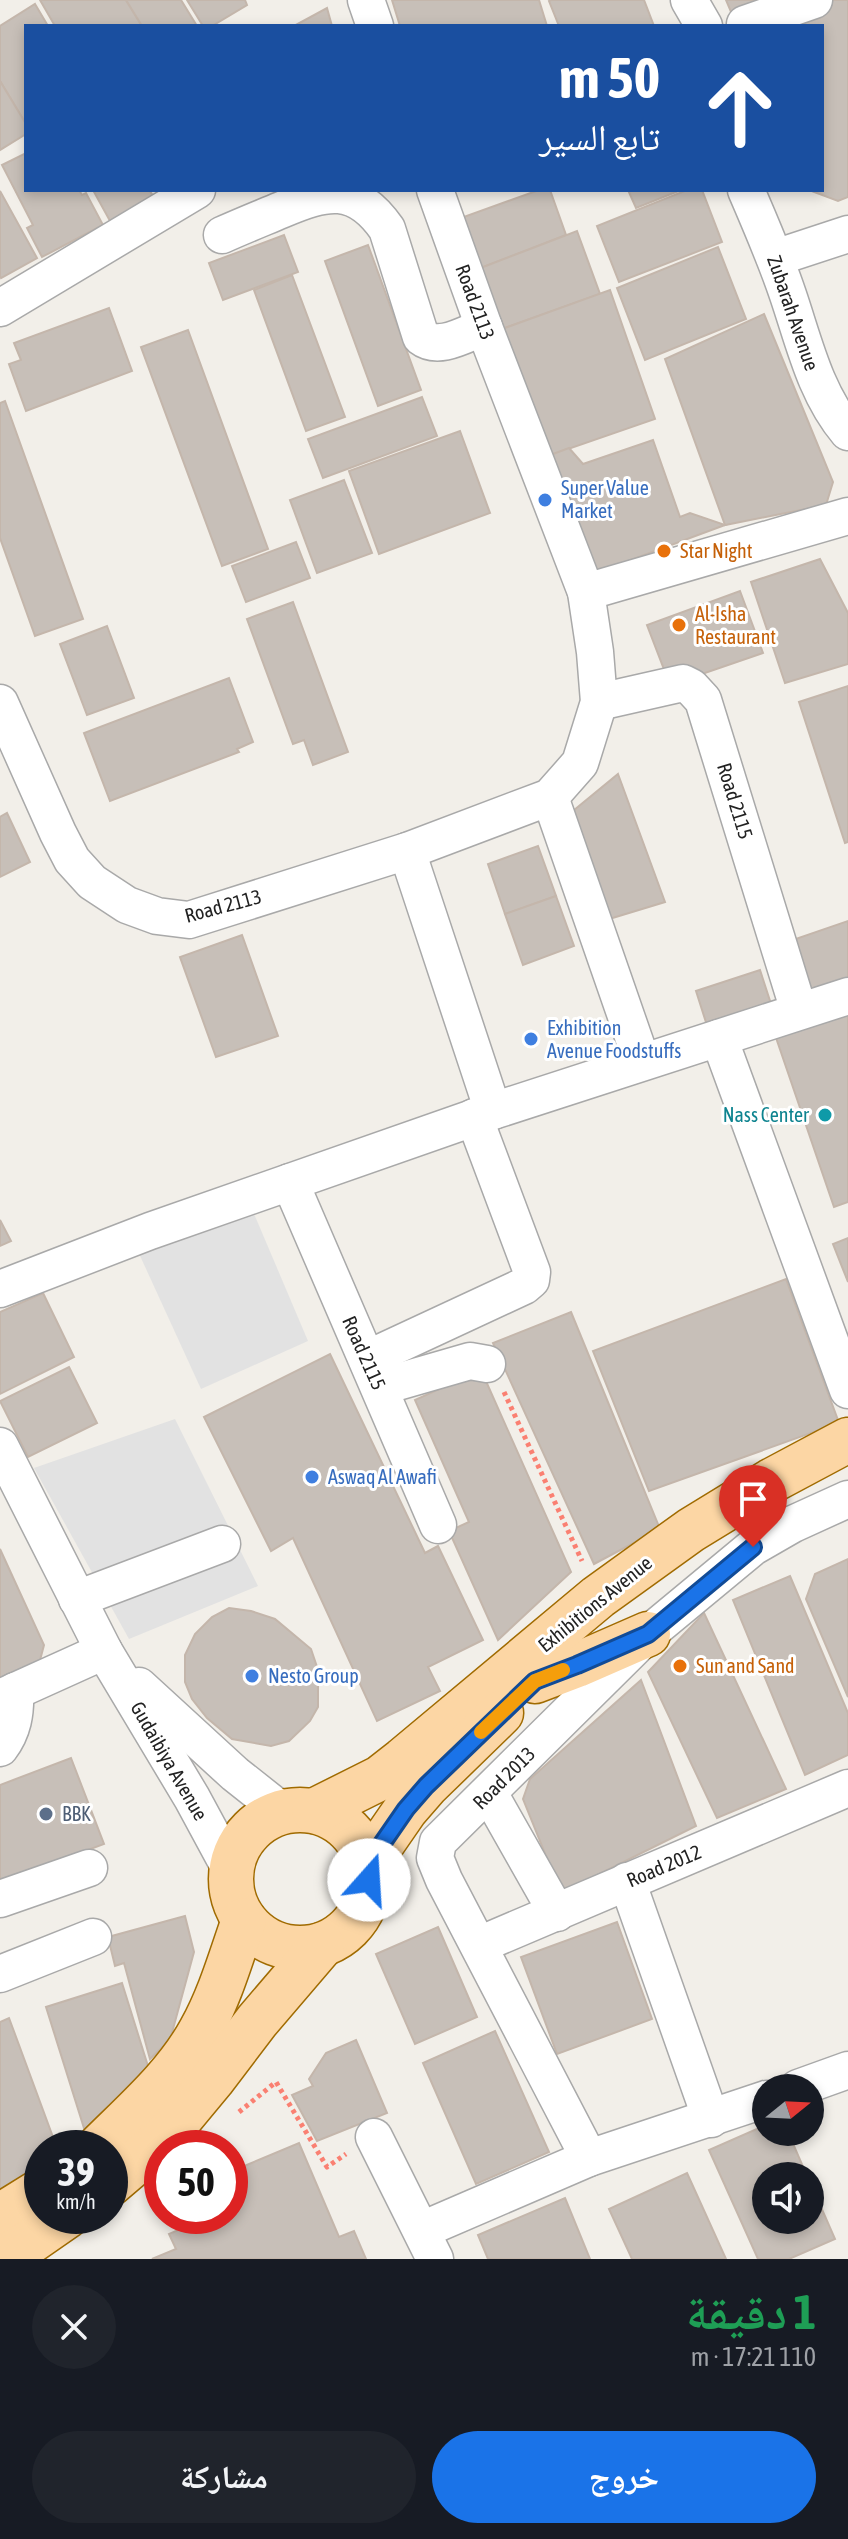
<!DOCTYPE html>
<html lang="ar">
<meta charset="utf-8">
<style>
body{margin:0;font-family:"Asap Condensed","Noto Naskh Arabic",sans-serif;background:#20242c;color:#f1f3f6;direction:rtl;height:100vh;display:flex;flex-direction:column;font-size:30px;white-space:nowrap}
*{box-sizing:border-box;margin:0}
p{font-size:26px;color:#9ea1a6}
.icon{flex:none;width:44px;height:44px;fill:none;stroke:currentColor;stroke-width:2;stroke-linecap:round;stroke-linejoin:round}
.map{position:relative;height:2259px;overflow:hidden;direction:ltr}
.panel{display:flex;flex-direction:column;background:#171b24;flex:1}
.panel>*{flex:none}
.hud{position:absolute;left:24px;top:24px;width:800px;height:168px;border-radius:0px;box-shadow:0 4px 12px #0003;direction:rtl;background:#1a4fa0;color:#fff;overflow:hidden}
.needle{width:52px;rotate:72deg}
.tools{position:absolute;left:752px;top:2074px;display:grid;gap:16px}
.tools a{display:grid;place-items:center;width:72px;height:72px;border-radius:50%;background:#171b24;box-shadow:0 4px 12px #0003;font-size:40px}
.speed{position:absolute;left:24px;top:2130px;display:flex;gap:16px;font-size:40px;font-weight:700;text-align:center}
.speed>*{display:grid;place-content:center;width:104px;height:104px;border-radius:50%;background:#171b24;box-shadow:0 4px 12px #0003;line-height:1}
.speed small{font-size:20px;font-weight:400}
.speed .limit{border:12px solid #d22;background:#fff;color:#111}
.pin{position:absolute;display:grid;place-items:center;width:68px;height:68px;color:#fff;margin:-82px -34px;border-radius:50% 50% 50% 0;rotate:-45deg;box-shadow:0 0 8px #0007}
.pin .icon{rotate:45deg}
.me{position:absolute;width:88px;margin:-44px;rotate:19deg;stroke-linejoin:round;filter:drop-shadow(0 0 6px #0008)}
.turn{display:flex;align-items:center;gap:28px;height:168px;padding:0 32px;font-size:36px}
.turn .icon{width:104px;height:104px;stroke-width:2.5}
.turn b{display:block;font-size:56px;line-height:68px}
.round{display:grid;place-items:center;flex:none;width:84px;height:84px;border-radius:42px;background:#20242c}
.head{display:flex;align-items:center;justify-content:space-between;height:136px;padding:0 32px}
h1{font-size:48px;font-weight:700;line-height:60px;color:#1e9e55}
.button{display:flex;gap:16px;margin-top:auto;padding:16px 32px}
.button a{flex:1;height:92px;border-radius:48px;background:#1a73e8;color:#fff;font-size:32px;font-weight:700;line-height:92px;text-align:center}
.button a+a{background:#20242c;color:#f1f3f6}
.map>svg:first-child{display:block}
</style>
<div class="map">
<svg width="848" height="2259" viewBox="0 0 848 2259">
<rect width="100%" height="100%" fill="#f2efe9"/>
<g fill="#e2e2e2">
<path d="M252,1209L308,1341L201,1389L136,1247Z"/>
<path d="M175,1419L258,1586L129,1639L34,1468Z"/>
</g>
<g fill="#c7bfb8" stroke="#c4b6ab" stroke-width="2">
<path d="M40,0H126L142,26H55Z"/>
<path d="M126,0H181L197,26H142Z"/>
<path d="M187,0H245L247,5L212,26H203Z"/>
<path d="M392,0H539L547,26H400Z"/>
<path d="M551,0H644L654,26H559L549,1Z"/>
<path d="M726,0H848V197L838,201L809,190H822V26H737Z"/>
<path d="M35,4L48,26H26V124L0,81V26Z"/>
<path d="M327,8L332,26H294Z"/>
<path d="M0,81L26,124V134L0,150Z"/>
<path d="M26,153V190H79L82,195L86,193L103,225L42,257L27,228L33,225L2,165Z"/>
<path d="M93,190H149L154,197L110,221Z"/>
<path d="M539,190H550L566,235L478,269L458,219Z"/>
<path d="M628,190H681L636,208Z"/>
<path d="M687,190H702L722,242L619,282L597,226Z"/>
<path d="M0,191L37,258L1,278L0,276Z"/>
<path d="M577,231L600,294L502,329L478,269Z"/>
<path d="M284,235L298,272L223,300L209,263Z"/>
<path d="M368,245L421,390L378,406L325,261Z"/>
<path d="M718,247L746,319L645,360L617,288Z"/>
<path d="M292,275L345,417L306,431L254,290Z"/>
<path d="M610,290L655,419L545,457L502,329Z"/>
<path d="M109,308L132,371L26,411L9,364L21,360L14,343Z"/>
<path d="M764,314L833,482L826,505L725,525L665,359Z"/>
<path d="M188,330L268,549L222,566L141,347Z"/>
<path d="M422,397L437,436L323,478L308,439Z"/>
<path d="M5,401L83,619L35,636L0,538V403Z"/>
<path d="M460,431L490,513L379,554L349,471Z"/>
<path d="M653,440L680,517L690,513L725,525L593,574L545,457L569,448L583,464Z"/>
<path d="M344,480L372,553L317,573L290,500Z"/>
<path d="M296,542L310,578L246,602L232,566Z"/>
<path d="M820,559L848,613V664L785,683L751,582Z"/>
<path d="M740,591L763,653L670,685L647,625Z"/>
<path d="M293,602L348,752L313,765L304,740L293,744L247,619Z"/>
<path d="M107,626L134,698L87,715L60,644Z"/>
<path d="M229,678L253,742L237,749L239,752L110,801L84,733Z"/>
<path d="M848,686V842L845,843L799,702Z"/>
<path d="M618,774L665,902L606,920L568,815Z"/>
<path d="M7,813L30,862L0,877V817Z"/>
<path d="M538,846L556,896L505,914L488,864Z"/>
<path d="M556,896L574,946L523,965L505,914Z"/>
<path d="M848,921V993L814,1005L781,944Z"/>
<path d="M242,935L278,1036L216,1057L180,957Z"/>
<path d="M760,970L772,1007L711,1038L696,991Z"/>
<path d="M848,1006V1202L834,1207L773,1029Z"/>
<path d="M0,1220L11,1241L0,1246Z"/>
<path d="M848,1238V1282L833,1244Z"/>
<path d="M786,1279L839,1423L649,1491L593,1351Z"/>
<path d="M43,1293L74,1357L0,1394V1312Z"/>
<path d="M571,1312L660,1529L594,1564L493,1343Z"/>
<path d="M330,1354L425,1553L438,1546L483,1640L428,1667L440,1691L377,1721L293,1538L271,1551L204,1417Z"/>
<path d="M69,1367L97,1423L28,1457L0,1401Z"/>
<path d="M481,1370L571,1572L498,1640L449,1531L469,1522L415,1400Z"/>
<path d="M0,1549L44,1645L39,1664L0,1682Z"/>
<path d="M848,1559V1697L806,1599L815,1574Z"/>
<path d="M790,1576L848,1713V1755L805,1775L733,1600Z"/>
<path d="M229,1608L251,1611L275,1619L311,1649L318,1670V1707L310,1721L289,1741L271,1746L232,1739L207,1718L192,1699L185,1682V1655L195,1634L212,1617Z"/>
<path d="M704,1613L786,1789L717,1818L648,1672Z"/>
<path d="M641,1680L696,1826L561,1893L523,1799L530,1779Z"/>
<path d="M71,1758L104,1844L0,1883V1785Z"/>
<path d="M185,1916L194,1952L170,2040L150,2059L124,1963L115,1966L108,1937Z"/>
<path d="M617,1922L652,2019L557,2054L521,1957Z"/>
<path d="M438,1927L477,2017L415,2044L376,1954Z"/>
<path d="M122,1983L152,2079L88,2141L46,2007Z"/>
<path d="M9,2018L57,2148H42V2177L0,2193V2022Z"/>
<path d="M495,2031L549,2152L476,2184L423,2063Z"/>
<path d="M356,2040L387,2113L317,2141L292,2095L313,2086L309,2079L326,2053Z"/>
<path d="M766,2125V2132H788L807,2176H766V2220H810V2182L835,2239L789,2259H758L709,2150Z"/>
<path d="M299,2143L339,2237L354,2231L366,2259H152L176,2249L169,2234L190,2225L193,2216H230V2172Z"/>
<path d="M687,2173L726,2259H632L609,2209Z"/>
<path d="M565,2198L590,2259H488L478,2235Z"/>
</g>
<g fill="none" stroke-linecap="round" stroke-linejoin="round">
<defs>
<g id="minor">
<path d="M366,0L375,26"/>
<path d="M689,0L704,26"/>
<path d="M745,24L814,0"/>
<path d="M746,190C761,225 776,259 788,295C804,342 815,393 848,432"/>
<path d="M222,235C242,226 262,218 281,210C326,191 355,183 387,229L421,337C439,351 465,334 484,327"/>
<path d="M775,258L848,234"/>
<path d="M0,308L197,190"/>
<path d="M586,592L848,516"/>
<path d="M599,702L683,683L691,687L703,700L799,1011"/>
<path d="M0,703L58,833L72,860L92,882L127,905L157,916L189,920L407,851L550,797L580,763L599,702L595,652L586,592L484,327L435,190"/>
<path d="M550,797L642,1062"/>
<path d="M407,851L493,1111"/>
<path d="M719,1038L848,1390"/>
<path d="M290,1182L438,1525"/>
<path d="M0,1289L150,1231L493,1111L848,996"/>
<path d="M367,1359L524,1286L531,1280L532,1272L474,1117"/>
<path d="M380,1387L470,1361L487,1364"/>
<path d="M0,1446L104,1651L192,1798L232,1872"/>
<path d="M77,1599L222,1544"/>
<path d="M139,1686L235,1774L283,1812"/>
<path d="M0,1698L104,1651"/>
<path d="M0,1748C13,1731 16,1713 15,1691"/>
<path d="M489,1793L557,1913"/>
<path d="M627,1881L711,2119"/>
<path d="M0,1899L89,1868"/>
<path d="M479,1945L848,1788"/>
<path d="M0,1974L93,1937"/>
<path d="M798,2088L848,2070"/>
<path d="M374,2137L435,2259"/>
<path d="M589,2158L444,1880L435,1858L438,1842L648,1634L753,1547L793,1524L848,1499"/>
<path d="M422,2230L589,2158L766,2099"/>
</g>
<g id="major">
<path d="M535,1681L577,1665L648,1634"/>
<circle cx="300" cy="1879" r="69"/>
<path d="M314,1811L380,1778L403,1760L598,1597L691,1530L771,1481L848,1440"/>
<path d="M368,1864L406,1809L426,1786L501,1713"/>
<path d="M98,2148C135,2111 176,2076 201,2030C220,1996 231,1957 244,1920"/>
<path d="M110,2184L164,2138L213,2079L257,2021L322,1945"/>
<path d="M0,2216L42,2190"/>
<path d="M0,2259L18,2250L67,2216"/>
</g>
</defs>
<use href="#minor" stroke="#a9a9a9" stroke-width="39"/>
<use href="#major" stroke="#a06b00" stroke-width="47"/>
<g stroke="#fa8072" stroke-width="5" stroke-dasharray="4 4" stroke-linecap="butt">
<path d="M504,1392L582,1561"/>
<path d="M239,2112L276,2082L327,2167L346,2154"/>
</g>
<use href="#minor" stroke="#fff" stroke-width="36"/>
<use href="#major" stroke="#fcd6a4" stroke-width="44"/>
</g>
<g fill="none" stroke-linecap="round" stroke-linejoin="round">
<defs>
<path id="route" d="M369,1880L368,1864L406,1809L426,1786L535,1681L577,1665L648,1634L753,1547"/>
</defs>
<use href="#route" stroke="#114b97" stroke-width="20"/>
<use href="#route" stroke="#1a73e8" stroke-width="14"/>
<path stroke="#f59e0b" stroke-width="14" d="M481,1732L535,1681L563,1670"/>
</g>
<g fill="#3f7fe0" stroke="#fff" stroke-width="3">
<circle cx="545" cy="500" r="8"/>
<circle cx="531" cy="1039" r="8"/>
<circle cx="312" cy="1477" r="8"/>
<circle cx="252" cy="1676" r="8"/>
</g>
<g fill="#e8710a" stroke="#fff" stroke-width="3">
<circle cx="664" cy="551" r="8"/>
<circle cx="679" cy="625" r="8"/>
<circle cx="680" cy="1666" r="8"/>
</g>
<circle fill="#0f9aa8" stroke="#fff" stroke-width="3" cx="825" cy="1115" r="8"/>
<circle fill="#5c6f8a" stroke="#fff" stroke-width="3" cx="46" cy="1814" r="8"/>
<g text-anchor="middle" stroke-width="6" stroke-linejoin="round" paint-order="stroke">
<g font-size="20" fill="#222" stroke="#fff">
<text transform="translate(475 302) rotate(70)" y="7">Road 2113</text>
<text transform="translate(793 313) rotate(71)" y="7">Zubarah Avenue</text>
<text transform="translate(735 801) rotate(73)" y="7">Road 2115</text>
<text transform="translate(223 906) rotate(-15)" y="7">Road 2113</text>
<text transform="translate(364 1353) rotate(66)" y="7">Road 2115</text>
<text transform="translate(595 1604) rotate(-39)" y="7">Exhibitions Avenue</text>
<text transform="translate(169 1761) rotate(60)" y="7">Gudaibiya Avenue</text>
<text transform="translate(504 1778) rotate(-45)" y="7">Road 2013</text>
<text transform="translate(664 1866) rotate(-23)" y="7">Road 2012</text>
</g>
<g font-size="20" fill="#366cbe" stroke="#fff" text-anchor="start">
<text x="561" y="495">Super Value<tspan x="561" dy="23">Market</tspan></text>
<text x="547" y="1035">Exhibition<tspan x="547" dy="23">Avenue Foodstuffs</tspan></text>
<text x="328" y="1484">Aswaq Al Awafi</text>
<text x="268" y="1683">Nesto Group</text>
</g>
<g font-size="20" fill="#c56008" stroke="#fff" text-anchor="start">
<text x="680" y="558">Star Night</text>
<text x="695" y="621">Al-Isha<tspan x="695" dy="23">Restaurant</tspan></text>
<text x="696" y="1673">Sun and Sand</text>
</g>
<g font-size="20" fill="#0d838f" stroke="#fff" text-anchor="end">
<text x="809" y="1122">Nass Center</text>
</g>
<g font-size="20" fill="#4e5e75" stroke="#fff" text-anchor="start">
<text x="62" y="1821">BBK</text>
</g>
</g>
</svg>
<div class="tools">
<a><svg class="needle" viewBox="-14 -14 28 28"><path d="M0-13l5 13h-10z" fill="#e53935"/><path d="M0 13l5-13h-10z" fill="#9ea1a6"/></svg></a>
<a><svg class="icon" aria-label="sound" viewBox="0 0 24 24"><path d="M4 9h4l5-4v14l-5-4H4zM17 9q2 3 0 6"/></svg></a>
</div>
<div class="speed"><div>39<small>km/h</small></div><div class="limit">50</div></div>
<div class="pin" style="left:753px;top:1547px;background:#d93025"><svg class="icon" aria-label="arrive" viewBox="0 0 24 24"><path d="M6 21V4h12l-3 4 3 4H6"/></svg></div>
<svg class="me" style="left:369px;top:1880px" viewBox="-20 -20 40 40"><circle r="19" fill="#fff"/><path d="M0-13L10 11 0 6-10 11z" fill="#1a73e8"/></svg>
<div class="hud">
<div class="turn"><svg class="icon" aria-label="ahead" viewBox="0 0 24 24"><path d="M12 20V5M6 11l6-6 6 6"/></svg><div><b>50 m</b>تابع السير</div></div>
</div>
</div>
<section class="panel">
<div class="head"><div><h1>1 دقيقة</h1><p>110 m · 17:21</p></div><a class="round"><svg class="icon" aria-label="close" viewBox="0 0 24 24"><path d="M6 6l12 12M18 6L6 18"/></svg></a></div>
<div class="button"><a>خروج</a><a>مشاركة</a></div>
</section>
